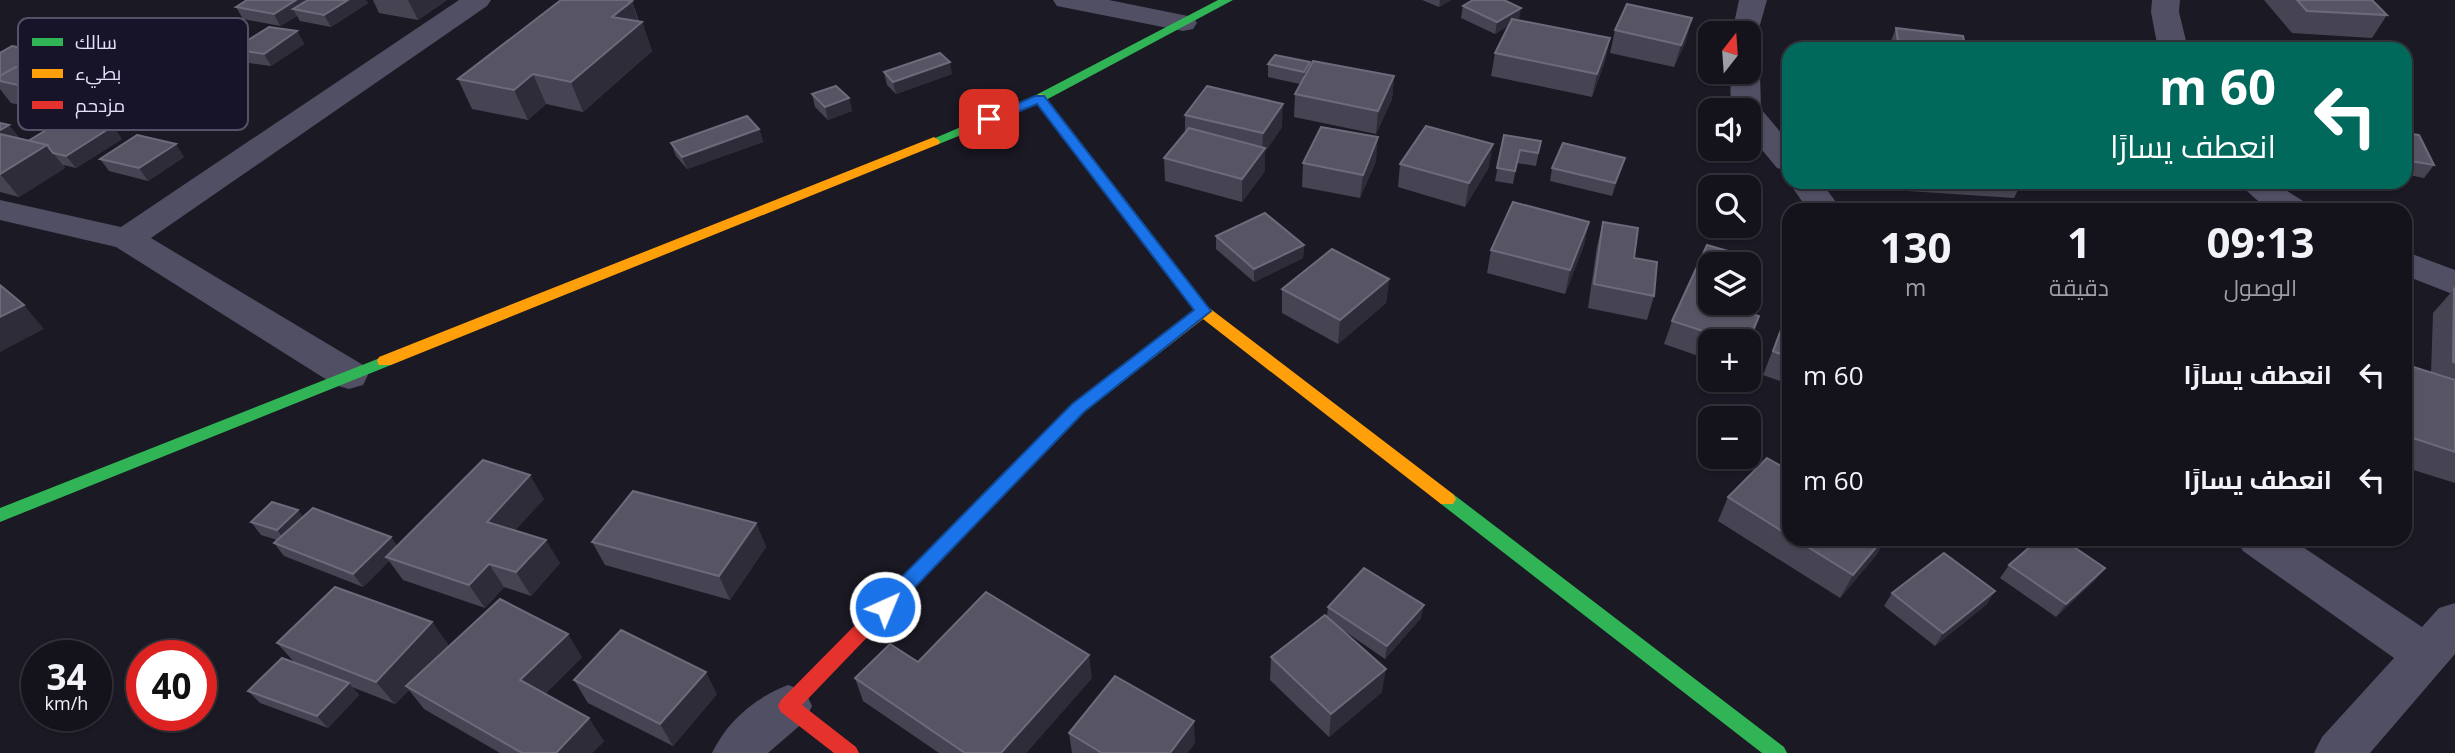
<!DOCTYPE html>
<html lang="ar">
<meta charset="utf-8">
<style>
body{margin:0;font-family:"Open Sans",Cairo,sans-serif;background:#1d1c24;color:#f1f3f6;direction:rtl;height:100vh;display:flex;flex-direction:column;font-size:26px;white-space:nowrap}
*{box-sizing:border-box;margin:0}
p{font-size:23px;color:#9d9ea3}
.icon{flex:none;width:38px;height:38px;fill:none;stroke:currentColor;stroke-width:2;stroke-linecap:round;stroke-linejoin:round}
.map{position:relative;flex:1;overflow:hidden;direction:ltr}
.drawer{position:absolute;left:1782px;top:203px;width:630px;height:343px;display:flex;flex-direction:column;background:#14131b;border-radius:21px;box-shadow:0 2px 5px #0004,0 0 0 2px #33323a;direction:rtl}
.drawer>*{flex:none}
.hud{position:absolute;left:1782px;top:42px;width:630px;height:147px;border-radius:21px;box-shadow:0 2px 5px #0004,0 0 0 2px #33323a;direction:rtl;background:#00695c;color:#fff;overflow:hidden}
.needle{width:46px;rotate:17deg}
.tools{position:absolute;left:1698px;top:21px;display:grid;gap:14px}
.tools a{display:grid;place-items:center;width:63px;height:63px;border-radius:14px;background:#14131b;box-shadow:0 2px 5px #0004,0 0 0 2px #33323a;font-size:35px}
.speed{position:absolute;left:21px;top:640px;display:flex;gap:14px;font-size:35px;font-weight:700;text-align:center}
.speed>*{display:grid;place-content:center;width:91px;height:91px;border-radius:50%;background:#14131b;box-shadow:0 2px 5px #0004,0 0 0 2px #33323a;line-height:1}
.speed small{font-size:18px;font-weight:400}
.speed .limit{border:10px solid #d22;background:#fff;color:#111}
.pin{position:absolute;display:grid;place-items:center;width:60px;height:60px;color:#fff;margin:-30px;border-radius:14px;box-shadow:0 4px 10px #0006}
.me{position:absolute;width:77px;margin:-38px;rotate:44deg;stroke-linejoin:round;filter:drop-shadow(0 0 5px #0008)}
.turn{display:flex;align-items:center;gap:24px;height:147px;padding:0 21px;font-size:32px}
.turn .icon{width:91px;height:91px;stroke-width:2.5}
.turn b{display:block;font-size:49px;line-height:60px}
.eta{display:flex;justify-content:space-evenly;align-items:center;height:119px;text-align:center}
.eta b{font-size:42px;font-weight:700;line-height:49px}
ul{padding:0;list-style:none}
li{display:flex;align-items:center;gap:21px;height:105px;padding:0 21px}
li div{flex:1}
li b{display:block;font-size:26px}
li em{font-style:normal}
.map>svg:first-child{display:block}
</style>
<div class="map">
<svg width="2455" height="753" viewBox="0 0 2455 753">
<rect width="100%" height="100%" fill="#1a1924"/>
<g fill="none" stroke-linecap="round" stroke-linejoin="round">
<g fill="#504f64" fill-rule="evenodd">
<path d="M459,0H491L487,6L151,238L363,365L368,375L363,385L349,389L335,385L116,247L0,220V200L121,227Z"/>
<path d="M1053,0H1109L1193,17L1197,23L1193,29L1183,31L1067,8L1057,6Z"/>
<path d="M1739,0H1767L1756,39L1748,41V33H1732Z"/>
<path d="M2152,0H2180L2179,12L2188,49H2158L2151,12Z"/>
<path d="M1748,64L1755,66L1760,72L1761,109L1788,141V171L1777,168L1748,133V110H1731L1730,72H1748Z"/>
<path d="M1788,181L1821,182L1842,210H1808Z"/>
<path d="M2237,182H2273L2306,203L2311,210H2268Z"/>
<path d="M2404,251L2455,270V295L2404,275Z"/>
<path d="M2236,539H2291L2422,627L2439,608L2455,603V654L2370,753H2314L2322,737L2394,658L2243,551Z"/>
<path d="M788,685L805,691L812,706L805,721L768,753H712C727,721 756,697 788,685Z"/>
</g>
<g fill="#30b455" fill-rule="evenodd">
<path d="M1218,0H1233L1044,101L939,144L934,145L928,141L1036,95Z"/>
<path d="M385,356L393,361L391,365L0,522V508Z"/>
<path d="M1447,492L1453,494L1784,747L1787,753H1762L1441,504L1438,499L1441,494Z"/>
</g>
<g fill="#ff9f0a" fill-rule="evenodd">
<path d="M1040,94L1044,95L1208,307L1453,494L1456,499L1453,504H1441L1203,319L1084,412L957,544L951,546L945,544L942,539L945,534L1072,404L1194,310L1036,101L1034,98Z"/>
<path d="M934,137L940,141L939,144L391,365H379L377,361L379,357Z"/>
</g>
<path fill="#e5322d" fill-rule="evenodd" d="M951,532L957,534L960,539L957,544L802,705L856,747L859,753H834L781,712L778,706L781,700L945,534Z"/>
</g>
<g fill="#464452">
<path d="M247,0H366L368,3L331,27L300,21L297,16L280,26L243,19L236,7Z"/>
<path d="M373,0H447L418,20L379,13Z"/>
<path d="M1422,0H1451L1439,7Z"/>
<path d="M2264,0H2372L2387,15L2372,38L2292,33Z"/>
<path d="M632,1L639,21L642,22L652,51L583,112L546,104L528,120L472,109L458,79Z"/>
<path d="M1463,6L1518,20L1610,38L1605,61L1592,97L1491,76L1495,53L1508,26L1495,34L1461,18Z"/>
<path d="M1896,28L1966,49H1888Z"/>
<path d="M1615,30L1686,41L1674,67L1610,53Z"/>
<path d="M297,31L304,44L271,66L242,62L234,49Z"/>
<path d="M0,53L52,54L99,61L122,85L70,116L11,103L0,89Z"/>
<path d="M1310,62V67L1394,76L1392,99L1376,134L1294,117L1295,94L1300,84L1268,77V64Z"/>
<path d="M884,72L952,74L896,94L887,85Z"/>
<path d="M812,94L849,98L852,111L828,120L815,107Z"/>
<path d="M193,102L150,130L117,122L108,109Z"/>
<path d="M1185,115L1282,127L1265,152V171L1242,202L1165,181L1164,158L1185,133Z"/>
<path d="M0,123L9,125L19,138L28,141L122,139L76,168L63,165L65,168L19,197L0,192Z"/>
<path d="M759,129L763,142L687,169L676,156L671,143Z"/>
<path d="M2404,133L2434,165L2424,178L2404,174Z"/>
<path d="M1504,135L1541,141L1536,166L1517,163L1513,184L1495,181Z"/>
<path d="M184,157L148,181L109,171L100,159Z"/>
<path d="M1625,158L1621,170L1612,196L1550,181L1552,168Z"/>
<path d="M1376,161L1360,198L1302,187L1303,163Z"/>
<path d="M1400,164L1489,167L1465,207L1398,187Z"/>
<path d="M1860,182H2022L2014,198L1862,188Z"/>
<path d="M1589,222L1584,245L1565,294L1487,273L1491,250Z"/>
<path d="M1603,222L1634,258L1654,296L1647,320L1588,308L1597,246Z"/>
<path d="M1216,236L1304,245L1303,258L1254,282L1216,249Z"/>
<path d="M1707,245L1738,254L1734,264H1710V303H1719L1759,316L1748,344V341H1710V360L1664,344L1672,321Z"/>
<path d="M1389,279L1386,303L1338,344L1282,313V289Z"/>
<path d="M2454,289L2455,290V483L2404,467V364L2431,373L2433,313Z"/>
<path d="M1788,311V384L1763,375Z"/>
<path d="M1788,470V539H1885L1877,554L1840,598L1718,521L1728,497Z"/>
<path d="M544,499L515,530L560,563L531,596L504,587L485,608L403,580L389,561L363,587L284,556L274,543L277,540L261,535L251,522L303,516L391,537L397,546Z"/>
<path d="M756,523L766,547L730,600L605,565L592,542Z"/>
<path d="M2146,539H2171L2159,548Z"/>
<path d="M2009,565L2105,568L2095,580L2056,617L2000,578Z"/>
<path d="M1892,593L1987,604L1935,646L1884,606Z"/>
<path d="M1328,607L1421,618L1385,659L1343,630L1382,692L1329,737L1270,680L1271,657L1327,616Z"/>
<path d="M432,622L449,646L582,657L545,694L604,741L592,753H500L424,709L409,690L395,704L352,687L359,695L328,728L260,703L248,691L295,663L277,643Z"/>
<path d="M855,678H1092L1026,753H939L863,701Z"/>
<path d="M574,680L717,694L673,746L588,703Z"/>
<path d="M1069,733L1195,743L1187,753H1072Z"/>
</g>
<g fill="#2d2c38">
<path d="M296,0H313L293,9L297,16L280,26L274,14Z"/>
<path d="M348,0H366L368,3L331,27L324,15Z"/>
<path d="M408,0H447L418,20Z"/>
<path d="M1440,0H1451L1439,7Z"/>
<path d="M632,1L639,24L642,22L652,51L583,112L571,82L612,17Z"/>
<path d="M1521,8L1519,20L1495,34L1497,22Z"/>
<path d="M1692,18L1686,41L1674,67L1681,45Z"/>
<path d="M297,31L304,44L271,66L264,54Z"/>
<path d="M1610,38L1605,61L1592,97L1597,74Z"/>
<path d="M92,51L102,65L107,62L122,85L70,116L54,93L83,57Z"/>
<path d="M950,62L952,74L896,94L893,82Z"/>
<path d="M1310,62V74L1303,84L1304,72Z"/>
<path d="M533,74L546,104L528,120L514,90Z"/>
<path d="M1394,76L1392,99L1376,134L1378,111Z"/>
<path d="M185,89L193,102L150,130L141,117Z"/>
<path d="M849,98L852,111L828,120L825,107Z"/>
<path d="M1283,104L1282,127L1265,152V171L1242,202V179L1262,152L1263,133Z"/>
<path d="M9,125L24,146L0,139V130Z"/>
<path d="M113,126L122,139L76,168L66,156Z"/>
<path d="M759,129L763,142L687,169L682,157Z"/>
<path d="M1378,137L1376,161L1360,198L1363,175Z"/>
<path d="M176,144L184,157L148,181L139,168Z"/>
<path d="M1493,144L1489,167L1465,207L1469,183Z"/>
<path d="M47,145L65,168L19,197L0,174Z"/>
<path d="M1625,158L1621,170L1612,196L1615,183Z"/>
<path d="M1589,222L1584,245L1565,294L1570,270Z"/>
<path d="M1304,245L1303,258L1254,282V269Z"/>
<path d="M1389,279L1386,303L1338,344L1340,320Z"/>
<path d="M24,305L44,329L0,352V317Z"/>
<path d="M530,475L544,499L502,545L487,522Z"/>
<path d="M298,510L308,523L287,543L277,530Z"/>
<path d="M756,523L766,547L730,600L719,576Z"/>
<path d="M391,537L400,550L386,557L389,561L363,587L353,574Z"/>
<path d="M1883,539H1885L1877,554L1840,598L1853,575Z"/>
<path d="M2167,539H2171L2159,548Z"/>
<path d="M546,540L560,563L531,596L516,572Z"/>
<path d="M489,564L504,587L485,608L469,585Z"/>
<path d="M2105,568L2095,580L2056,617L2066,604Z"/>
<path d="M1995,591L1987,604L1935,646L1943,633Z"/>
<path d="M1424,605L1421,618L1385,659L1387,646Z"/>
<path d="M432,622L449,646L406,686L409,690L395,704L376,682Z"/>
<path d="M568,634L582,657L536,703L520,680Z"/>
<path d="M1089,655L1092,678L1026,753H1001Z"/>
<path d="M1386,669L1382,692L1329,737L1331,714Z"/>
<path d="M706,672L717,694L673,746L660,724Z"/>
<path d="M349,683L359,695L328,728L317,716Z"/>
<path d="M589,718L604,741L592,753H556Z"/>
<path d="M1194,721L1195,743L1187,753H1170Z"/>
</g>
<g fill="#575564" stroke="#6d6a7c" stroke-width="2">
<path d="M247,0H296L274,14L236,7Z"/>
<path d="M308,0H348L324,15L293,9Z"/>
<path d="M561,0H626L632,1L612,17L642,22L571,82L533,74L514,90L458,79Z"/>
<path d="M1473,0H1504L1521,8L1497,22L1463,6Z"/>
<path d="M2297,0H2372L2387,15L2307,11Z"/>
<path d="M1627,4L1692,18L1681,45L1615,30Z"/>
<path d="M1512,19L1610,38L1597,74L1495,53Z"/>
<path d="M269,27L297,31L264,54L234,49Z"/>
<path d="M1896,28L1963,36L1966,49H1899Z"/>
<path d="M2001,45L2026,49H2001Z"/>
<path d="M12,46L52,54L25,69L16,67L0,76V53Z"/>
<path d="M67,46L92,51L83,57L107,62L54,93L0,81V76L16,67L25,69Z"/>
<path d="M2236,46L2255,49H2237Z"/>
<path d="M940,53L950,62L893,82L884,72Z"/>
<path d="M1275,55L1310,62L1304,72L1268,64Z"/>
<path d="M1313,61L1394,76L1378,111L1295,94Z"/>
<path d="M836,86L849,98L825,107L812,94Z"/>
<path d="M1207,86L1283,104L1263,133L1185,115Z"/>
<path d="M747,116L759,129L682,157L671,143Z"/>
<path d="M68,117L113,126L66,156L53,153L47,145L28,141Z"/>
<path d="M0,123L9,125L0,130Z"/>
<path d="M1426,126L1493,144L1469,183L1400,164Z"/>
<path d="M1321,127L1378,137L1363,175L1303,163Z"/>
<path d="M1189,128L1265,148L1242,179L1164,158Z"/>
<path d="M2404,133L2419,135L2434,165L2404,160Z"/>
<path d="M0,134L47,145L0,174Z"/>
<path d="M137,135L176,144L139,168L100,159Z"/>
<path d="M1504,135L1541,141L1538,153L1520,150L1515,171L1497,168Z"/>
<path d="M1563,143L1625,158L1615,183L1552,168Z"/>
<path d="M1513,202L1589,222L1570,270L1491,250Z"/>
<path d="M1265,213L1304,245L1254,269L1216,236Z"/>
<path d="M1603,222L1638,228L1634,258L1657,262L1654,296L1594,284Z"/>
<path d="M1707,245L1738,254L1733,264H1710V303H1719L1759,316L1748,343V341H1734L1672,321Z"/>
<path d="M1332,249L1389,279L1340,320L1282,289Z"/>
<path d="M0,285L24,305L0,317Z"/>
<path d="M2454,289L2455,290V363L2453,362Z"/>
<path d="M1788,311V357L1773,351Z"/>
<path d="M2404,364L2455,380V452L2404,435Z"/>
<path d="M1767,458L1788,470V535L1728,497Z"/>
<path d="M483,460L530,475L487,522L546,540L516,572L489,564L469,585L386,557Z"/>
<path d="M633,491L756,523L719,576L592,542Z"/>
<path d="M272,502L298,510L277,530L251,522Z"/>
<path d="M313,508L391,537L353,574L274,543Z"/>
<path d="M1795,539H1883L1853,575Z"/>
<path d="M2039,539H2062L2105,568L2066,604L2009,565Z"/>
<path d="M1944,553L1995,591L1943,633L1892,593Z"/>
<path d="M1364,568L1424,605L1387,646L1328,607Z"/>
<path d="M335,587L432,622L376,682L277,643Z"/>
<path d="M986,592L1089,655L1001,753H965L855,678L890,644L918,662Z"/>
<path d="M500,599L568,634L520,680L589,718L556,753H522L406,686Z"/>
<path d="M1325,615L1386,669L1331,714L1271,657Z"/>
<path d="M621,630L706,672L660,724L574,680Z"/>
<path d="M282,658L349,683L317,716L248,691Z"/>
<path d="M1115,676L1194,721L1170,753H1102L1069,733Z"/>
</g>
<path fill="#1a73e8" stroke="#114b97" stroke-width="2" d="M1035,96H1044L1211,311L1084,412L891,612H878L875,607L878,601L1072,404L1194,310L1037,104L993,122L982,119Z"/>
<rect x="18" y="18" width="230" height="112" rx="10" fill="#171429" stroke="#545168" stroke-width="2"/>
<rect x="32" y="38" width="31" height="8" fill="#30b455"/>
<rect x="32" y="69" width="31" height="9" fill="#ff9f0a"/>
<rect x="32" y="101" width="31" height="8" fill="#e5322d"/>
<g font-size="19" fill="#e3e0fb">
<text x="75" y="49">سالك</text>
<text x="75" y="80">بطيء</text>
<text x="75" y="112">مزدحم</text>
</g>
</svg>
<div class="tools">
<a><svg class="needle" viewBox="-14 -14 28 28"><path d="M0-13l5 13h-10z" fill="#e53935"/><path d="M0 13l5-13h-10z" fill="#9d9ea3"/></svg></a>
<a><svg class="icon" aria-label="sound" viewBox="0 0 24 24"><path d="M4 9h4l5-4v14l-5-4H4zM17 9q2 3 0 6"/></svg></a>
<a><svg class="icon" aria-label="search" viewBox="0 0 24 24"><circle cx="10" cy="10" r="6"/><path d="M15 15l6 6"/></svg></a>
<a><svg class="icon" aria-label="layers" viewBox="0 0 24 24"><path d="M12 4l9 5-9 5-9-5zM3 14l9 5 9-5"/></svg></a>
<a>+</a>
<a>−</a>
</div>
<div class="speed"><div>34<small>km/h</small></div><div class="limit">40</div></div>
<div class="pin" style="left:989px;top:119px;background:#d93025"><svg class="icon" aria-label="arrive" viewBox="0 0 24 24"><path d="M6 21V4h12l-3 4 3 4H6"/></svg></div>
<svg class="me" style="left:885px;top:607px" viewBox="-20 -20 40 40"><circle r="17" fill="#1a73e8" stroke="#fff" stroke-width="3"/><path d="M0-11L8 9 0 5-8 9z" fill="#fff"/></svg>
<div class="hud">
<div class="turn"><svg class="icon" aria-label="left" viewBox="0 0 24 24"><path d="M17 20v-9H6M10 6l-5 5 5 5"/></svg><div><b>60 m</b>انعطف يسارًا</div></div>
</div>
<section class="drawer">
<div class="eta">
<div><b>09:13</b><p>الوصول</p></div>
<div><b>1</b><p>دقيقة</p></div>
<div><b>130</b><p>m</p></div>
</div>
<ul>
<li><svg class="icon" aria-label="left" viewBox="0 0 24 24"><path d="M17 20v-9H6M10 6l-5 5 5 5"/></svg><div><b>انعطف يسارًا</b></div><em>60 m</em></li>
<li><svg class="icon" aria-label="left" viewBox="0 0 24 24"><path d="M17 20v-9H6M10 6l-5 5 5 5"/></svg><div><b>انعطف يسارًا</b></div><em>60 m</em></li>
</ul>
</section>
</div>
